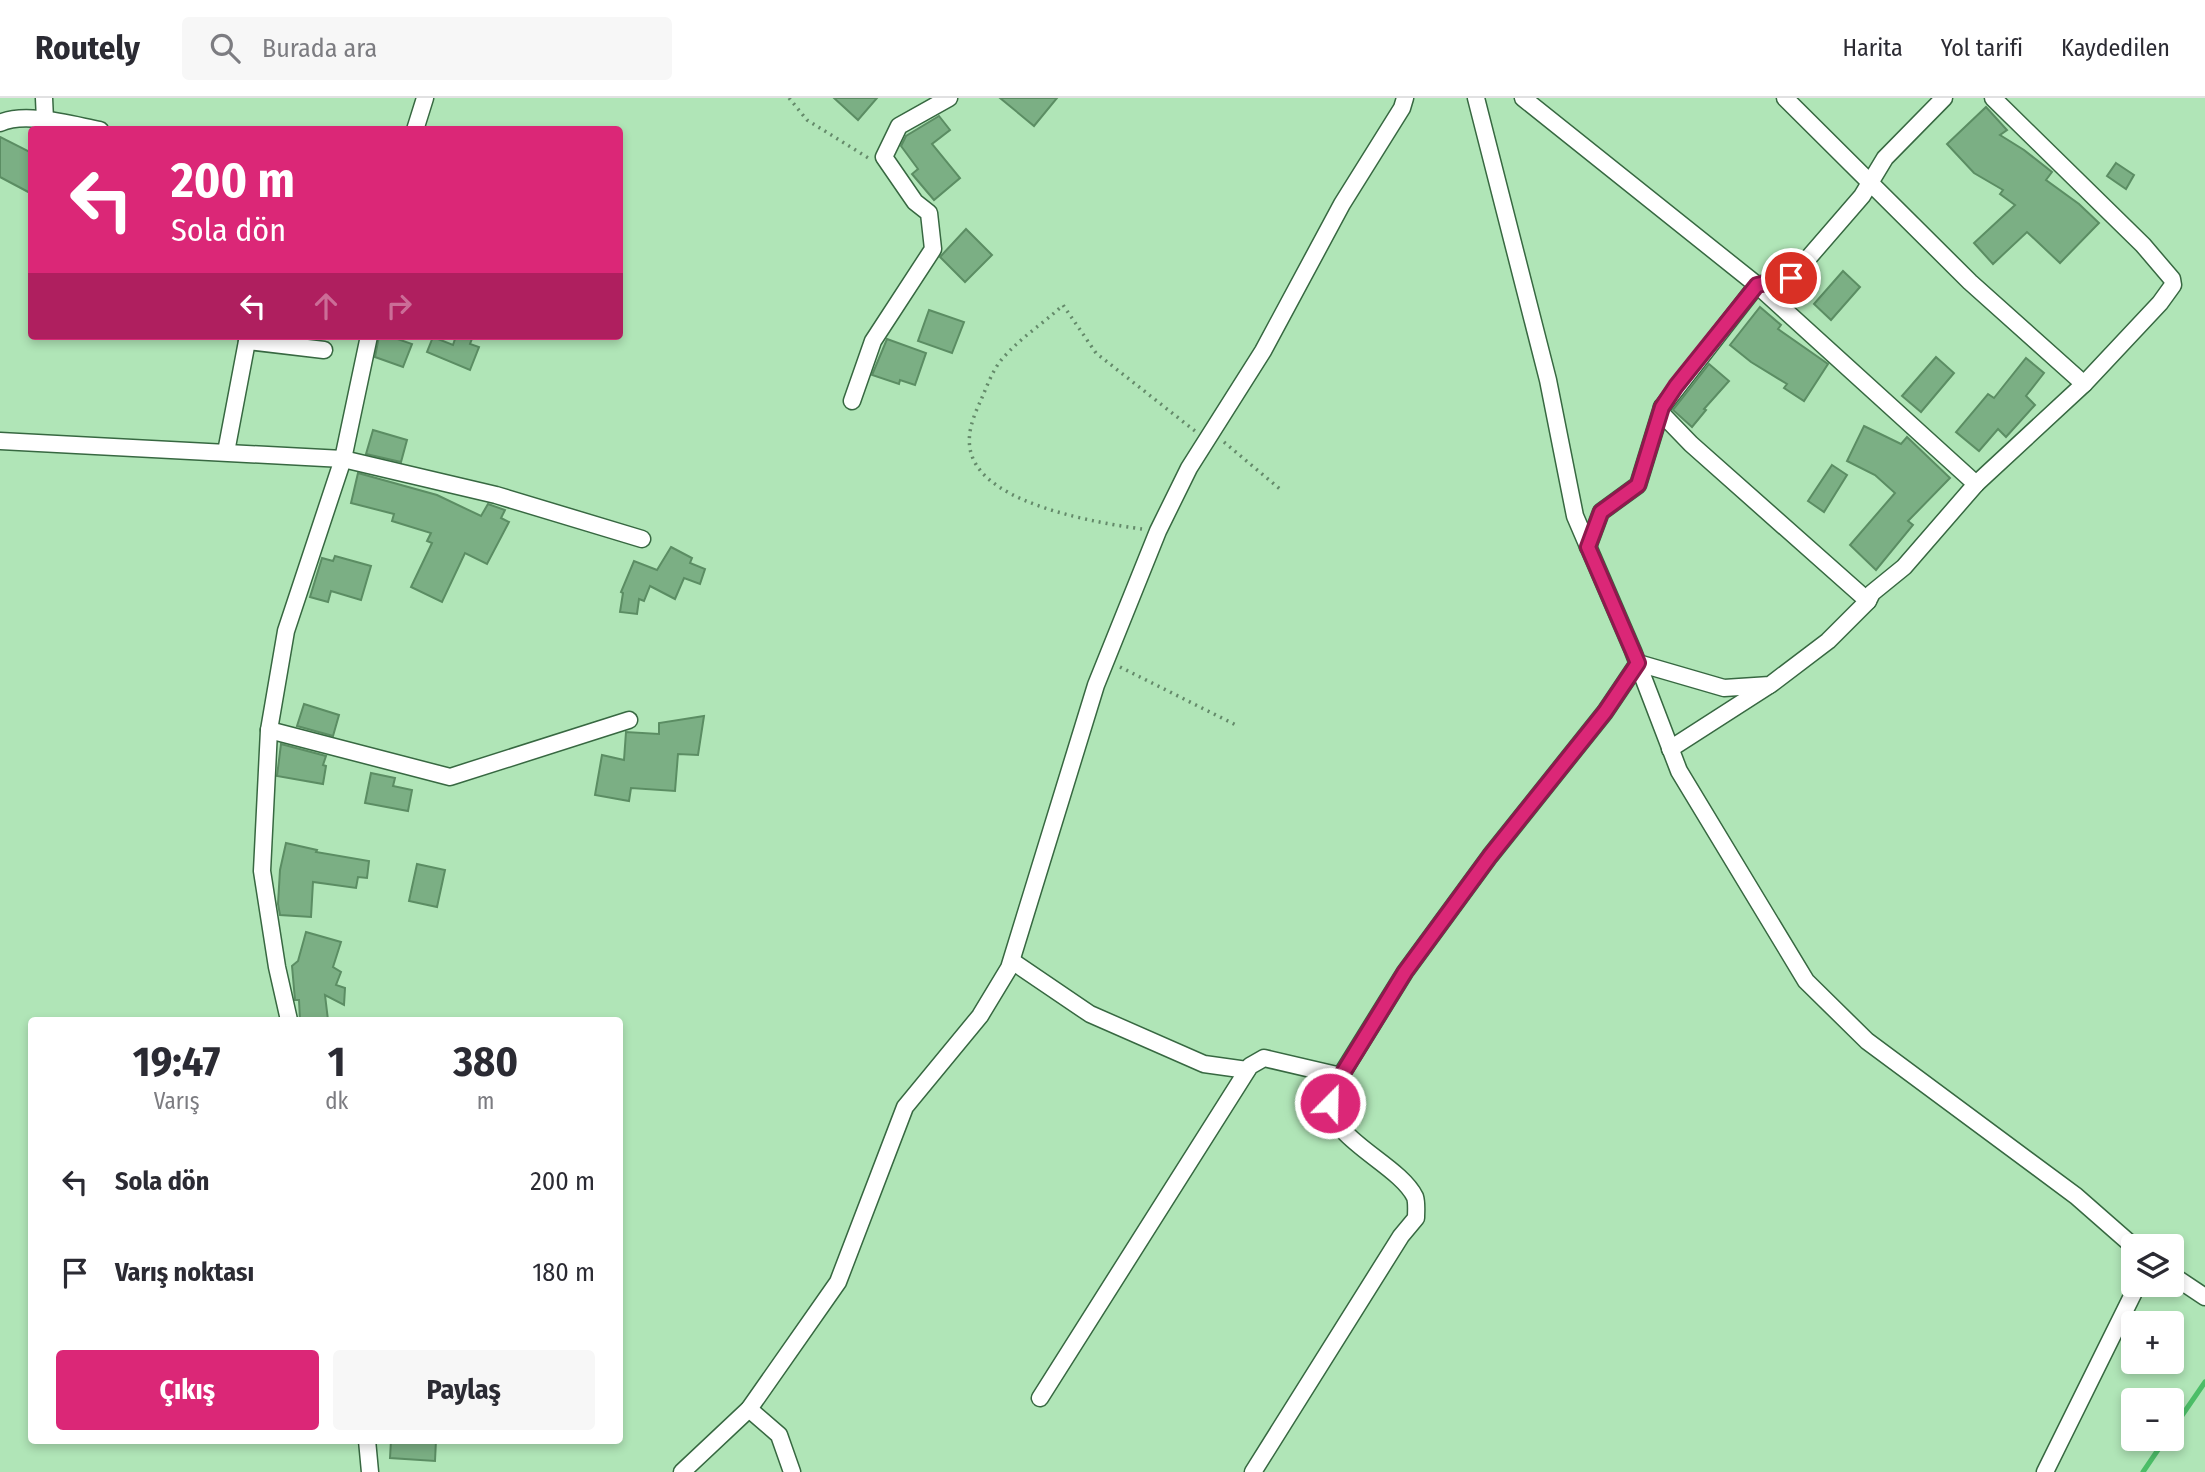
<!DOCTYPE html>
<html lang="tr">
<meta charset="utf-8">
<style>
body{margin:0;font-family:"Fira Sans Condensed",sans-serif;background:#f7f7f7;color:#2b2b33;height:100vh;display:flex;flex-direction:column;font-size:26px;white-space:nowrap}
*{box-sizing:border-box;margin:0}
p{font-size:23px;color:#7c7c81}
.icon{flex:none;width:38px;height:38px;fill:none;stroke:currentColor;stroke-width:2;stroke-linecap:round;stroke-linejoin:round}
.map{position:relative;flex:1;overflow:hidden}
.panel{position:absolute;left:28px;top:919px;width:595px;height:427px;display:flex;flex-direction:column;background:#fff;border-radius:7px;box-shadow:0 4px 10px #0003}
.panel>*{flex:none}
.top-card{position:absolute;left:28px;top:28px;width:595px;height:214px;border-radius:7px;box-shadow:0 4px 10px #0003;background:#db2777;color:#fff;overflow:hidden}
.controls{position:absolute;left:2121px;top:1136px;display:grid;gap:14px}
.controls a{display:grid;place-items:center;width:63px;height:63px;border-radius:7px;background:#fff;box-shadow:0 4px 10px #0003;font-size:35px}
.pin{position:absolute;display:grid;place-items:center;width:60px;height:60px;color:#fff;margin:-30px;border:4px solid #fff;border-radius:50%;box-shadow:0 2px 7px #0007}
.me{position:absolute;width:77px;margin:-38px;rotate:23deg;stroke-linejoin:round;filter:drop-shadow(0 0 5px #0008)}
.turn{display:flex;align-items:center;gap:24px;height:147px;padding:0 28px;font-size:32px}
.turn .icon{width:91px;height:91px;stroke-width:2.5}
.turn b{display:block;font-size:49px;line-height:60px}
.lanes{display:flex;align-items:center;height:66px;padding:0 28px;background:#0003;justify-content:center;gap:35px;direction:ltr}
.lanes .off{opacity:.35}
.eta{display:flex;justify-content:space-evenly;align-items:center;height:119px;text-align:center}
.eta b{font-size:42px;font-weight:700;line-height:49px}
.cta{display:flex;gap:14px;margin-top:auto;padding:14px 28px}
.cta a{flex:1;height:80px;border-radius:7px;background:#db2777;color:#fff;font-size:28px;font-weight:700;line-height:80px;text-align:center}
.cta a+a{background:#f7f7f7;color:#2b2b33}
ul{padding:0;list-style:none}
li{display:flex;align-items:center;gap:21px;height:91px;padding:0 28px}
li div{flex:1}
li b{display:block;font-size:26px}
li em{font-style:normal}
header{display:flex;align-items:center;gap:42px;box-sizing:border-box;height:98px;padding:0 35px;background:#fff;border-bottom:2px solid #e1e1e2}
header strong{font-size:33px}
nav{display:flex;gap:38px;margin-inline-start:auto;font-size:24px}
.search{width:490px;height:63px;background:#f7f7f7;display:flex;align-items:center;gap:18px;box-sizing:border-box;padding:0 24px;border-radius:7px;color:#7c7c81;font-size:26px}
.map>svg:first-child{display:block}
</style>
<header>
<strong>Routely</strong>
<div class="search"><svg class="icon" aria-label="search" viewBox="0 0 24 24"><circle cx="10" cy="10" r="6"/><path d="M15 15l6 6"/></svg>Burada ara</div>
<nav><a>Harita</a><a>Yol tarifi</a><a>Kaydedilen</a></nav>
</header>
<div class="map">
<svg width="2205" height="1374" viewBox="0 0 2205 1374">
<rect width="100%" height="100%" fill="#b0e5b7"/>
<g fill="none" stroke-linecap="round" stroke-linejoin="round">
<g stroke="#4cbe68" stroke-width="5">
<path d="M2172,1332L2205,1284"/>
<path d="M2143,1374L2166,1340"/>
</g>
</g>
<g fill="#7baf84" stroke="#5b8d63" stroke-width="2">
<path d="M834,0H877L858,22Z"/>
<path d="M1000,0H1057L1034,28Z"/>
<path d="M1986,9L2007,32L2000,37L2024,52L2052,74L2046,82L2079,106L2099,125L2060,165L2027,134L1993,166L1974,145L2015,107L2000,96L2003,92L1974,75L1947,46Z"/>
<path d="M939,18L950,32L932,46L960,80L934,102L912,76L918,71L901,48L906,38Z"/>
<path d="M0,39L32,55V96L0,79Z"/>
<path d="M2116,65L2134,77L2126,91L2107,78Z"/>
<path d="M966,131L992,157L965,184L940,159Z"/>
<path d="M1843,173L1860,189L1831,222L1814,206Z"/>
<path d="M1760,209L1781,227L1778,231L1828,266L1804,303L1784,290L1787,286L1751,264L1730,247Z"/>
<path d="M929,212L964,224L952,255L918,243Z"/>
<path d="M379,238H389L412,246L403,269L375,259Z"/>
<path d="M456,238H473L470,246L479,249L470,272L427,254L433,239L453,247Z"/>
<path d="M887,241L926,255L915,287L900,282L899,286L872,277Z"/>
<path d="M1936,259L1954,275L1921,314L1902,298Z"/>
<path d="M2026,260L2044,275L2026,298L2035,307L2006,339L1998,331L1979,353L1956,334L1988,296L1994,300Z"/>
<path d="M1709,266L1729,283L1704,311L1706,312L1692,329L1673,312Z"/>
<path d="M1864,328L1901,346L1907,339L1950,380L1908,423L1913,427L1876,472L1850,447L1895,395L1875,377L1847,363Z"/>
<path d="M373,332L407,342L401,364L366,356Z"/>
<path d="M1832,367L1847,377L1824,414L1808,403Z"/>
<path d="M358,375L437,397L481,418L488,406L505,412L501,420L509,424L487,466L465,455L442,504L411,489L432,445L427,443L431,435L392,423L394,416L351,405Z"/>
<path d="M671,449L692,460L690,465L705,471L700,486L684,480L675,501L650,488L644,503L639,501L637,516L620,514L623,495L621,494L634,463L657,472Z"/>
<path d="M335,458L371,468L361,502L331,493L328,504L310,499L322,460L333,463Z"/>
<path d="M304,606L339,617L333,638L297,628Z"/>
<path d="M704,618L698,657L678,656L675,693L631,690L629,703L595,697L602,657L624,662L626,634L659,636V625Z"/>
<path d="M281,646L326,658L323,667L326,668L323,686L277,678Z"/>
<path d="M371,675L395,680L393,688L412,692L408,713L365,705Z"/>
<path d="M286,745L317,752L316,754L369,763L367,780L358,779L356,790L313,784L311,819L280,817L278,806L280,772Z"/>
<path d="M417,766L445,772L437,809L409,803Z"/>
<path d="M306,834L341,844L333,869L341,874L336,887L345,890L344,907L325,897L328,922H300L299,902H295L292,868L298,863Z"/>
<path d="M391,1342H436L435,1363L390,1360Z"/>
</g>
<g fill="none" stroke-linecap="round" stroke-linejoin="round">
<defs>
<g id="street">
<path d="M44,0L45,22"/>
<path d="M1476,0L1548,282L1575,418L1633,553L1679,673L1806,883L1867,943L2076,1098L2133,1148"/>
<path d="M1523,0L1757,187L1976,386"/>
<path d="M1785,0L1970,184L2084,286"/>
<path d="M0,25C25,13 73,27 100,32"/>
<path d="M415,32L425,0"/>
<path d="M247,243L324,252"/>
<path d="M852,303L873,243L933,151L929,115L915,104L884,59L899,28L949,0"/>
<path d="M0,343L343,361L496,397L642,441"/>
<path d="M226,354L248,238"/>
<path d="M1588,449L1601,414L1638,387L1662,309"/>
<path d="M1868,503L1691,346L1662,316V309L1757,187L1791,180L1862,98L1885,60L1944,0"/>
<path d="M269,632L450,679L629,622"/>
<path d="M1670,651L1768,588"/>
<path d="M1012,863L1090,916L1204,966L1247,972"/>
<path d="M289,922L277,869L262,773L269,632L286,533L343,361L369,238"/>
<path d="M2172,1177L2205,1199"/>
<path d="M1040,1300L1250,968L1264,960L1341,978"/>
<path d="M749,1311L779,1337L792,1374"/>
<path d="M367,1342L370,1374"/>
<path d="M682,1374L749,1311L838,1184L905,1009L980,918L1009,870L1096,587L1158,433L1189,370L1263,253L1342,106L1402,10L1405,0"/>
<path d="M1253,1374L1401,1138L1416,1120C1416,1114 1417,1105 1415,1099C1399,1066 1327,1040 1331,1003C1331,998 1333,993 1335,987L1405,874L1490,758L1605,614L1638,565L1724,590L1770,587L1828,543L1868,503L1872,495L1904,469L1976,386L2084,286L2160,205L2173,187L2172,181L2143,147L1993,0"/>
<path d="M2045,1374L2138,1186"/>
</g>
</defs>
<use href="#street" stroke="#376841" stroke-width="19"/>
<g stroke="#648a6a" stroke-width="3.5" stroke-dasharray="2 5" stroke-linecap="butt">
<path d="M789,0L807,22L870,61"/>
<path d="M1224,344L1280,391"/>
<path d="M1142,431C1098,425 989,407 972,358C965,339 973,319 981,302C987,288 993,271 1003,260C1021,239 1043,226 1063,207L1096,255L1195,333"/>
<path d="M1120,569L1236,627"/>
</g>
<use href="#street" stroke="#fff" stroke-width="16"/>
</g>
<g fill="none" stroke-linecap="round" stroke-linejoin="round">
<defs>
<path id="route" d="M1330,1005L1335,988L1405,874L1490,758L1605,614L1638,565L1588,449L1601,414L1638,387L1662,309L1676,288L1757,187L1791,180"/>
</defs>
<use href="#route" stroke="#8e194d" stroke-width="18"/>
<use href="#route" stroke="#db2777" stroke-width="12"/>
</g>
</svg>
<div class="controls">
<a><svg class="icon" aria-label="layers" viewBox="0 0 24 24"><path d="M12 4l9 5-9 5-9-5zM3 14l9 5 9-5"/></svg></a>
<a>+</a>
<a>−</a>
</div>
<div class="pin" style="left:1791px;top:180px;background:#d93025"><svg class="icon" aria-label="arrive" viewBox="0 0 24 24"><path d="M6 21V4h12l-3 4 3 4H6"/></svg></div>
<svg class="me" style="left:1330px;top:1005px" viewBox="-20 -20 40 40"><circle r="17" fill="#db2777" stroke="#fff" stroke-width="3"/><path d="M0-11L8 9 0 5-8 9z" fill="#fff"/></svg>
<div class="top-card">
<div class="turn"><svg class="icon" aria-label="left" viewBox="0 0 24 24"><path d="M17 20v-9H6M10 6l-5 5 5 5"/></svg><div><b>200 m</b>Sola dön</div></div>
<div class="lanes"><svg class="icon" aria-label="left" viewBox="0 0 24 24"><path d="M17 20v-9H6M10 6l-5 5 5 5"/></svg><svg class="icon off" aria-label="ahead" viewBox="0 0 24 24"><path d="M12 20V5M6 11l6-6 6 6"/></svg><svg class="icon off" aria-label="right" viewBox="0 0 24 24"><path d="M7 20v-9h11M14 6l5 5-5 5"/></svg></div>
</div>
<section class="panel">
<div class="eta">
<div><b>19:47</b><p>Varış</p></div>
<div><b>1</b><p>dk</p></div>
<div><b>380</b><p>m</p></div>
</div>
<ul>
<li><svg class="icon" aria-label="left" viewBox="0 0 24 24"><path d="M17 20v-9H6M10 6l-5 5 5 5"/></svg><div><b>Sola dön</b></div><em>200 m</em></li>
<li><svg class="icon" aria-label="arrive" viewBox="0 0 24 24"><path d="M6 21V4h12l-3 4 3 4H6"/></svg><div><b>Varış noktası</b></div><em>180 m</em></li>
</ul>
<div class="cta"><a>Çıkış</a><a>Paylaş</a></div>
</section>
</div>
